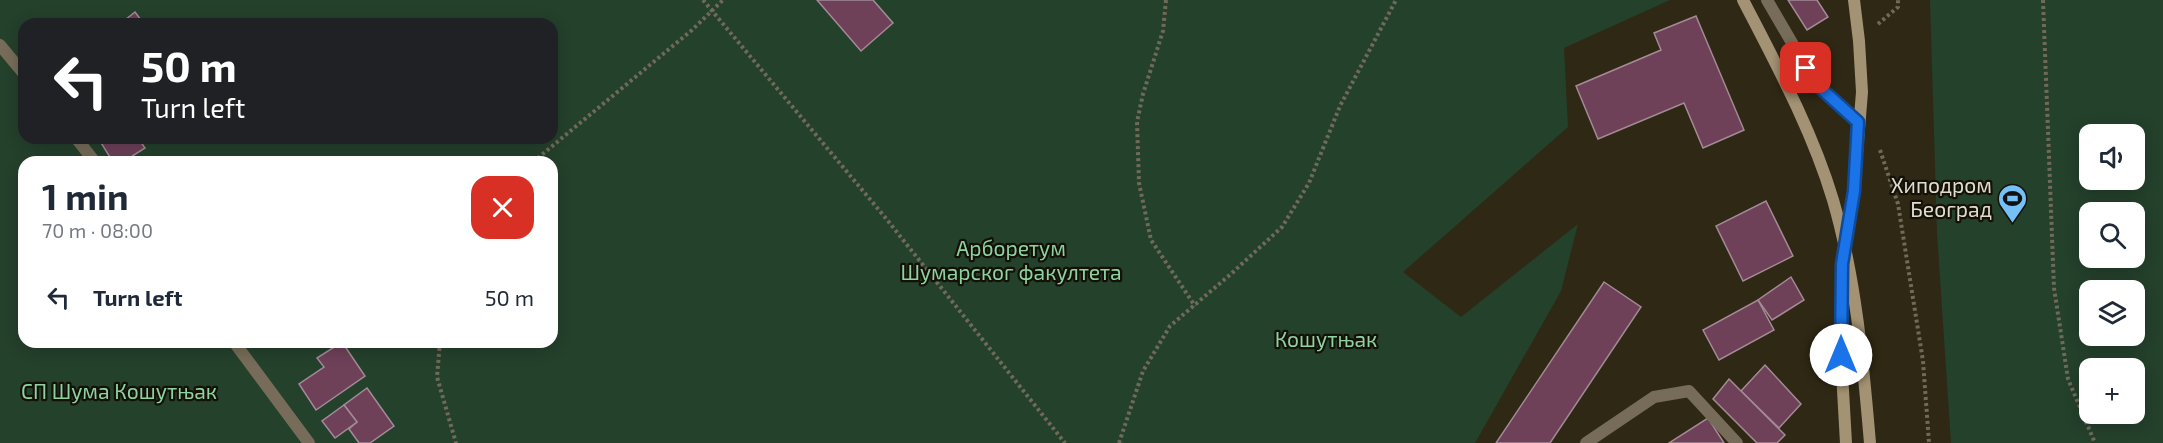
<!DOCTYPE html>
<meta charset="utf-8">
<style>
body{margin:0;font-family:"Exo 2",sans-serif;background:#f2f2f3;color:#1f2937;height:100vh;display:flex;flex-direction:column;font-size:22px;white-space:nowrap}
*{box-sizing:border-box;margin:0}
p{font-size:20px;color:#747a83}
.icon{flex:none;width:33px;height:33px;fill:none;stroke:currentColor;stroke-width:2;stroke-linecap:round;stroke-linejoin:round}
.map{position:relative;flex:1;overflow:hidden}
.drawer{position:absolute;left:18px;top:156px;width:540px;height:192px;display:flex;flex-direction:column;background:#fff;border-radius:18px;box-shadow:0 3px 15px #0003}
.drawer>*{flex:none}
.top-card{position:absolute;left:18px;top:18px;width:540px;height:126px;border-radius:18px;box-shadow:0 3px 15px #0003;background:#202124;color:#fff;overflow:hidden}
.fabs{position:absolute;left:2079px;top:124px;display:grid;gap:12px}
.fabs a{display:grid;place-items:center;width:66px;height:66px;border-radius:12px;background:#fff;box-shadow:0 3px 15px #0003;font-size:30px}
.pin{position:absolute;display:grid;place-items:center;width:51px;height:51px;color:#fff;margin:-26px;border-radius:12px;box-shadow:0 3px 9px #0006}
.me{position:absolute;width:66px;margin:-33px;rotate:0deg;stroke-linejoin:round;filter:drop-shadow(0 0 4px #0008)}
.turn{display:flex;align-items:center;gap:21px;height:126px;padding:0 24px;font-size:27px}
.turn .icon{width:78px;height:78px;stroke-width:2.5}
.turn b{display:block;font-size:42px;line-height:51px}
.round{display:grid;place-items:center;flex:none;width:63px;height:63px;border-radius:18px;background:#f2f2f3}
.headline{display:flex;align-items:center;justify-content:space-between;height:102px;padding:0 24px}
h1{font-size:36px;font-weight:700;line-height:45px}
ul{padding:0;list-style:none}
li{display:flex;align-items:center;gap:18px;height:78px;padding:0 24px}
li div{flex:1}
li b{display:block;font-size:22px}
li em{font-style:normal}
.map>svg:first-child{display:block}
</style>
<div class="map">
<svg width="2163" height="443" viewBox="0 0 2163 443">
<rect width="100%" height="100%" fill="#2f2814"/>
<g fill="#24412c" fill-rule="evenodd">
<path d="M0,0H1670L1564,48L1568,127L1403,272L1461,317L1578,224L1561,291L1475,443H0ZM24,24H552V138H24ZM24,162H552V342H24Z"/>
<path d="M1930,0H2163V443H1951L1937,233ZM2090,135H2134V180H2090ZM2090,213H2134V258H2090ZM2090,291H2134V336H2090ZM2090,369H2134V414H2090Z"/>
</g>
<g fill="#6e4159" stroke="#a38b96" stroke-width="1.5">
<path d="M817,0H873L893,23L861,51Z"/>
<path d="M1788,0H1817L1828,17L1807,30Z"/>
<path d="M135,12L144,24H120Z"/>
<path d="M1696,16L1744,130L1703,148L1684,103L1598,139L1576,86L1661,50L1654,33Z"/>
<path d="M98,138H138L145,148L123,162H113Z"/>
<path d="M1766,201L1793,256L1743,281L1716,226Z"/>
<path d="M1791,277L1804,300L1772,320L1758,300Z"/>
<path d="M1604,282L1641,307L1550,443H1496Z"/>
<path d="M1758,300L1774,330L1719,360L1703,330Z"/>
<path d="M342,342L365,376L316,410L299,384L324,367L317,358Z"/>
<path d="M1765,365L1801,404L1779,428L1741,391Z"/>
<path d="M1729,379L1785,435L1777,443H1757L1713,399Z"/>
<path d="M367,388L394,426L370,443H359L349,429L357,422L344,405Z"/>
<path d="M344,405L357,422L335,438L322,421Z"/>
<path d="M1708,418L1724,443H1669Z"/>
</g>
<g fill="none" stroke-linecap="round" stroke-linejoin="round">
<g stroke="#706a59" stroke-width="4" stroke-dasharray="3 3" stroke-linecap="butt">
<path d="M703,0L884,216L1065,443"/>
<path d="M1166,0L1163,31L1143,94L1137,122L1139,183L1151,240L1195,306"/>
<path d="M2043,0L2054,288L2068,379L2095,443"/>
<path d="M1878,24L1898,7V0"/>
<path d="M1880,150L1898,204L1923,361L1929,443"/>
<path d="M533,162L692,30L723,0"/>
<path d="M440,342L437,377L456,443"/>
<path d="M1119,443L1143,371L1170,326L1232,273L1282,227L1309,183L1340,106L1396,0"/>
</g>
<path stroke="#776c59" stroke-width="12" d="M1586,443L1654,397L1689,391L1737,443"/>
<g stroke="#776c59" stroke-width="12">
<path d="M1767,0L1816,84L1858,122"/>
<path d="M0,45L24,74"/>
<path d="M76,138L95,162"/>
<path d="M234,342L309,443"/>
</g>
<g stroke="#a39273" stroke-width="12">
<path d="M1743,0C1776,64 1812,130 1833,200C1856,279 1863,361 1870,443"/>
<path d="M1845,241L1854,191L1862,92L1859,41L1854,0"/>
<path d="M1843,258L1841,355L1846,443"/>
</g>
</g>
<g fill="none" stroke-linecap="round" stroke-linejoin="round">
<defs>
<path id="route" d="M1806,68L1816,84L1858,122L1854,191L1842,264L1841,355"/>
</defs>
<use href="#route" stroke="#114b97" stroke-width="15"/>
<use href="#route" stroke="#1a73e8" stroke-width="10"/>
</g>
<defs>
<symbol id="stadium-pin" viewBox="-11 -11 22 30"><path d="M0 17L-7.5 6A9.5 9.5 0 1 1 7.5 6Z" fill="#75c0f6" stroke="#141109"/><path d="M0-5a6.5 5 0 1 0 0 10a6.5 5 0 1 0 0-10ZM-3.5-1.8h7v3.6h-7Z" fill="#111"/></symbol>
</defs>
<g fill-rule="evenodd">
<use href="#stadium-pin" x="1996" y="182" width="33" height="45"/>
</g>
<g text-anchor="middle" stroke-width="4.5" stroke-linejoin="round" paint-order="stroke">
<g font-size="21" fill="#e1dcd0" stroke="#141109" text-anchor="end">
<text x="1992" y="193">Хиподром<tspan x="1992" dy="24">Београд</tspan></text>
</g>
<g font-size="21" fill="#8dd29f" stroke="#141109">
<text x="1011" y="256">Арборетум<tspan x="1011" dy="24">Шумарског факултета</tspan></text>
<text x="1326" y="347">Кошутњак</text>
<text x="119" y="399">СП Шума Кошутњак</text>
</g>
</g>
</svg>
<div class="fabs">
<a><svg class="icon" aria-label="sound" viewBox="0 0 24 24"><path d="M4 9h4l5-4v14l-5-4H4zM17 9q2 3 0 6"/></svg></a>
<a><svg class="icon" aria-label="search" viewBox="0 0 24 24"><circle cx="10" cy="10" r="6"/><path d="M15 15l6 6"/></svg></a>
<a><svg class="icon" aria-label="layers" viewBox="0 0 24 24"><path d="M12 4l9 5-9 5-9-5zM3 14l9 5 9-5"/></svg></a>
<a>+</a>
</div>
<div class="pin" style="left:1806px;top:68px;background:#d93025"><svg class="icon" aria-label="arrive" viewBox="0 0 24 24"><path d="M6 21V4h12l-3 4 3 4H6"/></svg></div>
<svg class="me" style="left:1841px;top:355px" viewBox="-20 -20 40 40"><circle r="19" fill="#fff"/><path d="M0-13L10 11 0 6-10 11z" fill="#1a73e8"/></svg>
<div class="top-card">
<div class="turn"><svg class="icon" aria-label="left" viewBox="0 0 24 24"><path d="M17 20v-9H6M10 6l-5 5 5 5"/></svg><div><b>50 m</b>Turn left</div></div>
</div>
<section class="drawer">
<div class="headline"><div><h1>1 min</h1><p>70 m · 08:00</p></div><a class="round" style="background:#d93025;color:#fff"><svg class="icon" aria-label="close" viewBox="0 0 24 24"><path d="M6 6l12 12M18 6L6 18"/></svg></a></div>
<ul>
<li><svg class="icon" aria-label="left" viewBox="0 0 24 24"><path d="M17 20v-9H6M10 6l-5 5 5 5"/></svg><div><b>Turn left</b></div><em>50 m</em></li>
</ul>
</section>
</div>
